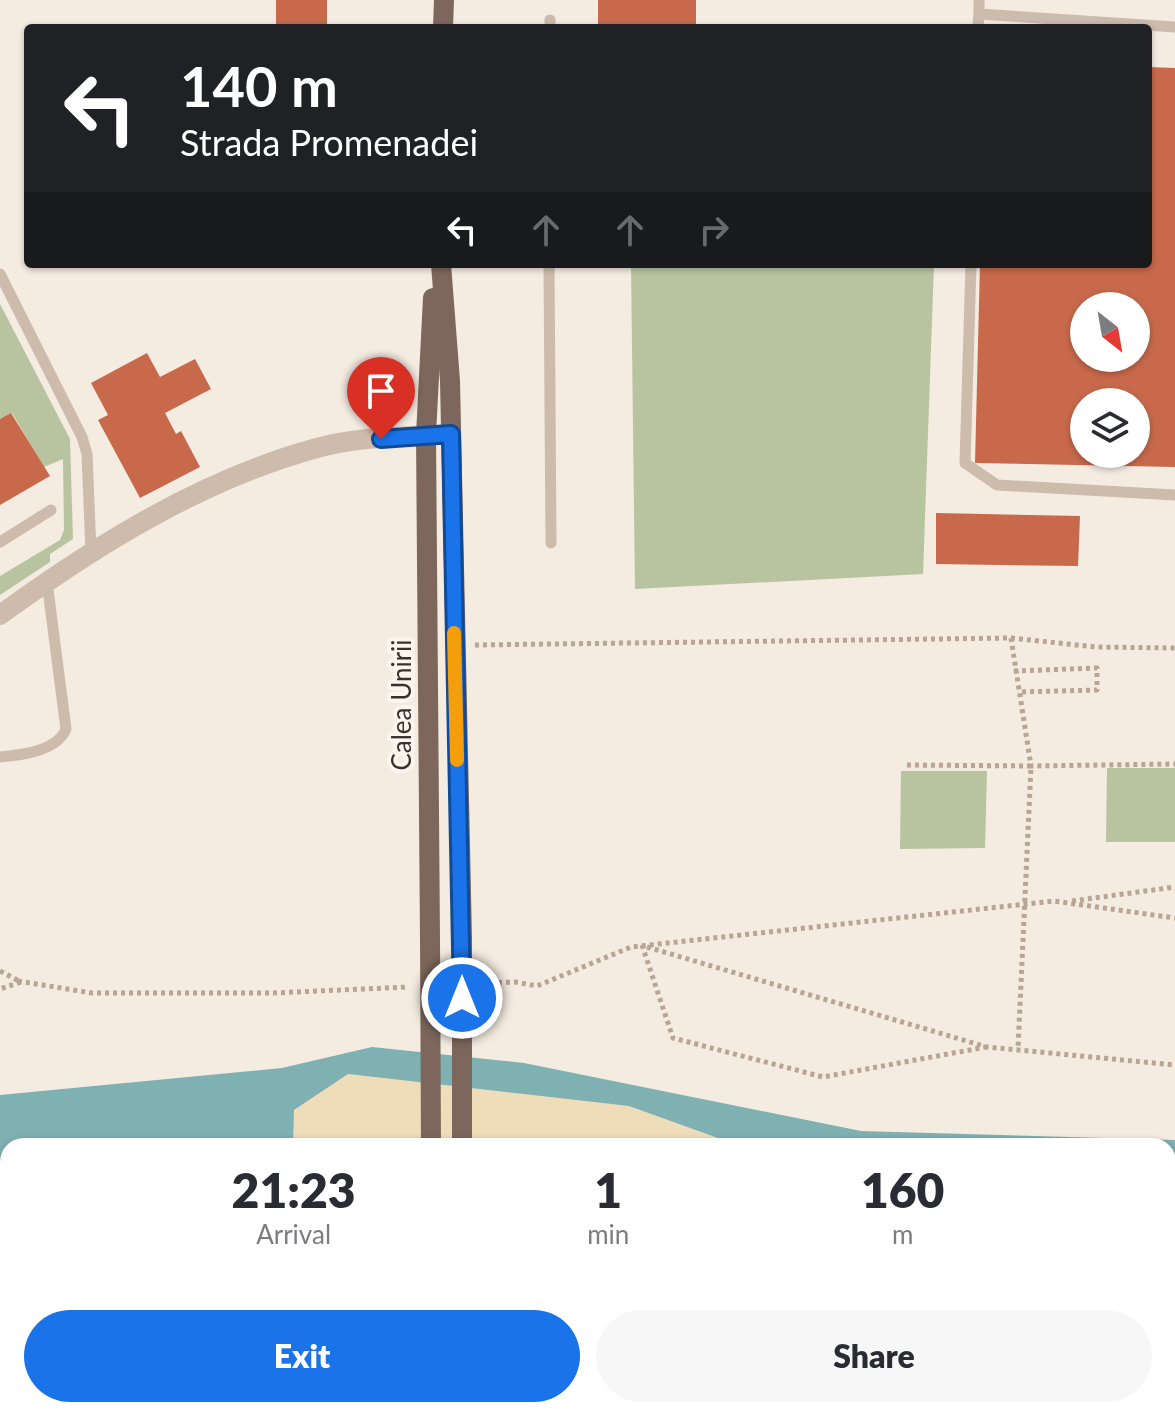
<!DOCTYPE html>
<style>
body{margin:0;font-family:Lato,sans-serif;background:#f7f7f7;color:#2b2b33;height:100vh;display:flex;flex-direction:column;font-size:30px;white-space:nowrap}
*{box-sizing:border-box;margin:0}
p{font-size:26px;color:#7c7c81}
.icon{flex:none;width:44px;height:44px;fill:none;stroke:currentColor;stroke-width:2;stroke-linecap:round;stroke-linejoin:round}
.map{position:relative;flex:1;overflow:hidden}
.drawer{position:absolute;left:0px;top:1138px;width:1176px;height:280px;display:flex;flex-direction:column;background:#fff;border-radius:24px 24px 0 0;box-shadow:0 2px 6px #0004}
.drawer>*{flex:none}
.hud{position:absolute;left:24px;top:24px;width:1128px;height:244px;border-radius:8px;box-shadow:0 2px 6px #0004;background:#202124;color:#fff;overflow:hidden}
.needle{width:52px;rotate:149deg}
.buttons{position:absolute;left:1070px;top:292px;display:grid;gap:16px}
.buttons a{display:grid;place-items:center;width:80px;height:80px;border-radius:50%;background:#fff;box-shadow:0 2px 6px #0004;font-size:40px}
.pin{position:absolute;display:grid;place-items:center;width:68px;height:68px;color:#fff;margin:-82px -34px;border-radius:50% 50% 50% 0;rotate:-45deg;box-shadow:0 0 8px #0007}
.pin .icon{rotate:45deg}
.me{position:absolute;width:88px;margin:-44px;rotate:0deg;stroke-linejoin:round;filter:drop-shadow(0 0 6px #0008)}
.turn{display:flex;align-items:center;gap:28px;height:168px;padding:0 24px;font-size:36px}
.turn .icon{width:104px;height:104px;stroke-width:2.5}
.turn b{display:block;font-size:56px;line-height:68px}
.lanes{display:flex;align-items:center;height:76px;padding:0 24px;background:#0003;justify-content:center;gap:40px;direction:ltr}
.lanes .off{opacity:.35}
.eta{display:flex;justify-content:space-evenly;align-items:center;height:136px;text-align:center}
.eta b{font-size:48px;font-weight:800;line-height:56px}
.action{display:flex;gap:16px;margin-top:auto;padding:16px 24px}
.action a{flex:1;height:92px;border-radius:48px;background:#1a73e8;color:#fff;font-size:32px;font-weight:800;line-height:92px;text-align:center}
.action a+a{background:#f7f7f7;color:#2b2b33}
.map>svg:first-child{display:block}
</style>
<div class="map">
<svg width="1175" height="1418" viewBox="0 0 1175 1418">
<rect width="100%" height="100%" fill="#f4ebe1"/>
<g fill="#b8c4a0">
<path d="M631,264H934L923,574L635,589Z"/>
<path d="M0,304L70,439L73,539L50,554V562L0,595V576L60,540L64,530L63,459L44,467L12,413L0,419Z"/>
<path d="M1107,768H1175V842H1106Z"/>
<path d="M901,771H987L985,848L900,849Z"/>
</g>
<path fill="#efdcb8" d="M347,1074L629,1106L740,1146H293L294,1110Z"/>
<path fill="#7fb0b2" d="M372,1047L524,1063L861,1131L1175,1140V1384L1168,1381V1146H740L629,1106L348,1074L294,1110L293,1146H8V1410H188L118,1418H0V1095L282,1068Z"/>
<g fill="#c8694b" fill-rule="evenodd">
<rect x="276" y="0" width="51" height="28"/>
<rect x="598" y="0" width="98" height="25"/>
<path d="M1148,67L1175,68V467L975,463L980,264H1148ZM1084,306H1136V358H1084ZM1084,402H1136V454H1084Z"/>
<path d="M147,353L160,377L195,359L211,389L165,413L176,434L181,431L200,467L140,498L98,420L108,415L91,383Z"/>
<path d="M11,413L50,476L0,505V419Z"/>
<path d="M936,513L1080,516L1078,566L936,564Z"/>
</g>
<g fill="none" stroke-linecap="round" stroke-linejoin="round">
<g stroke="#b9a596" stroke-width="5" stroke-dasharray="4 4" stroke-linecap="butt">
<path d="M1011,638L1096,647L1175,648"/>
<path d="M475,645L1011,638L1031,766L1175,764"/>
<path d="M1014,671L1097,668V690L1018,692"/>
<path d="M907,765L1031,766L1018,1049"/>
<path d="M1072,901L1175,887"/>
<path d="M642,945L673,1038L823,1077L986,1047"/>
<path d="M647,947L987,1047L1175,1065"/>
<path d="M0,971L21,982L0,989"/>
<path d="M18,981L92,993H273L408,987"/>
<path d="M482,983L515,982L537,986L631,947L1054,901L1175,918"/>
</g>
<g stroke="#cdbbac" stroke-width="11">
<path d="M979,0V14L1175,27"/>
<path d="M550,28V20"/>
<path d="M978,28L979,14"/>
<path d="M549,264L551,543"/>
<path d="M971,264L965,463L997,485L1175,495"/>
<path d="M0,274L82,437L87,454L91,552"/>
<path d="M0,542L51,510"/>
<path d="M0,757C22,755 57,751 66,729L47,582"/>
</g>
<path stroke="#cdbbac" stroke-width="20" d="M0,615C95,546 202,479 317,448C360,436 407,437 451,434"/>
<g stroke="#7d675c" stroke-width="20">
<path d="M443,28L444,0"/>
<path d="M441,264L450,381L462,939"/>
<path d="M430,938L426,435L433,298"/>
<path d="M432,1410V1418"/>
<path d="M462,1418V1410"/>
</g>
<g stroke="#7d675c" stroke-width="20">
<path d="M430,938L431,1146"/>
<path d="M462,1146V939"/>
</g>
</g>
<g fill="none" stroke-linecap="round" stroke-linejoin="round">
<defs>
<path id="route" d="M381,439L451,434L462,998"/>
</defs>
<use href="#route" stroke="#114b97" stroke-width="20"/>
<use href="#route" stroke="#1a73e8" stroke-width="14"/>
<path stroke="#f59e0b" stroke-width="14" d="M454,633L457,760"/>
</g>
<g text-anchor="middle" stroke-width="8" stroke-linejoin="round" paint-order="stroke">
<g font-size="26" fill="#3b302b" stroke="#fbf5ee">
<text transform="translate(402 705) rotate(-90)" y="9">Calea Unirii</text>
</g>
</g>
</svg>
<div class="buttons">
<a><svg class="needle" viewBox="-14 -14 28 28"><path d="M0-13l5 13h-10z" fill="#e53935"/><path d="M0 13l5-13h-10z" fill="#7c7c81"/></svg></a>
<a><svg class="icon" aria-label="layers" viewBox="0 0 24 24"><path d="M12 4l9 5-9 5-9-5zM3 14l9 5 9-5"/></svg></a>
</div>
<div class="pin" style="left:381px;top:439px;background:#d93025"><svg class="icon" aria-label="arrive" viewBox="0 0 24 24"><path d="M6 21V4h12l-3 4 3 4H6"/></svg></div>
<svg class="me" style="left:462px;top:998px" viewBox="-20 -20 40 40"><circle r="17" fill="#1a73e8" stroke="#fff" stroke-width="3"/><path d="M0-11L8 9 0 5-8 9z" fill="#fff"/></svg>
<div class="hud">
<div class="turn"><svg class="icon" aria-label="left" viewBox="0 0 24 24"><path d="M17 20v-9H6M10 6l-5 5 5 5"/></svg><div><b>140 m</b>Strada Promenadei</div></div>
<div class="lanes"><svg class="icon" aria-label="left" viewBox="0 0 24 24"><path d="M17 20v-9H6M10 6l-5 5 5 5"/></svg><svg class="icon off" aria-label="ahead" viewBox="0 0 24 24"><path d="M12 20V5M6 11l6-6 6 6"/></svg><svg class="icon off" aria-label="ahead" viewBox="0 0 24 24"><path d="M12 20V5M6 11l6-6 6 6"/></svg><svg class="icon off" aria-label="right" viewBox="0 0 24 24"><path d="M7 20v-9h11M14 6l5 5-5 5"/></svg></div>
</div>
<section class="drawer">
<div class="eta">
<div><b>21:23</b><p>Arrival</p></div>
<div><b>1</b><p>min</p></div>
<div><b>160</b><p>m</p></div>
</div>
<div class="action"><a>Exit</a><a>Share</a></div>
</section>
</div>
